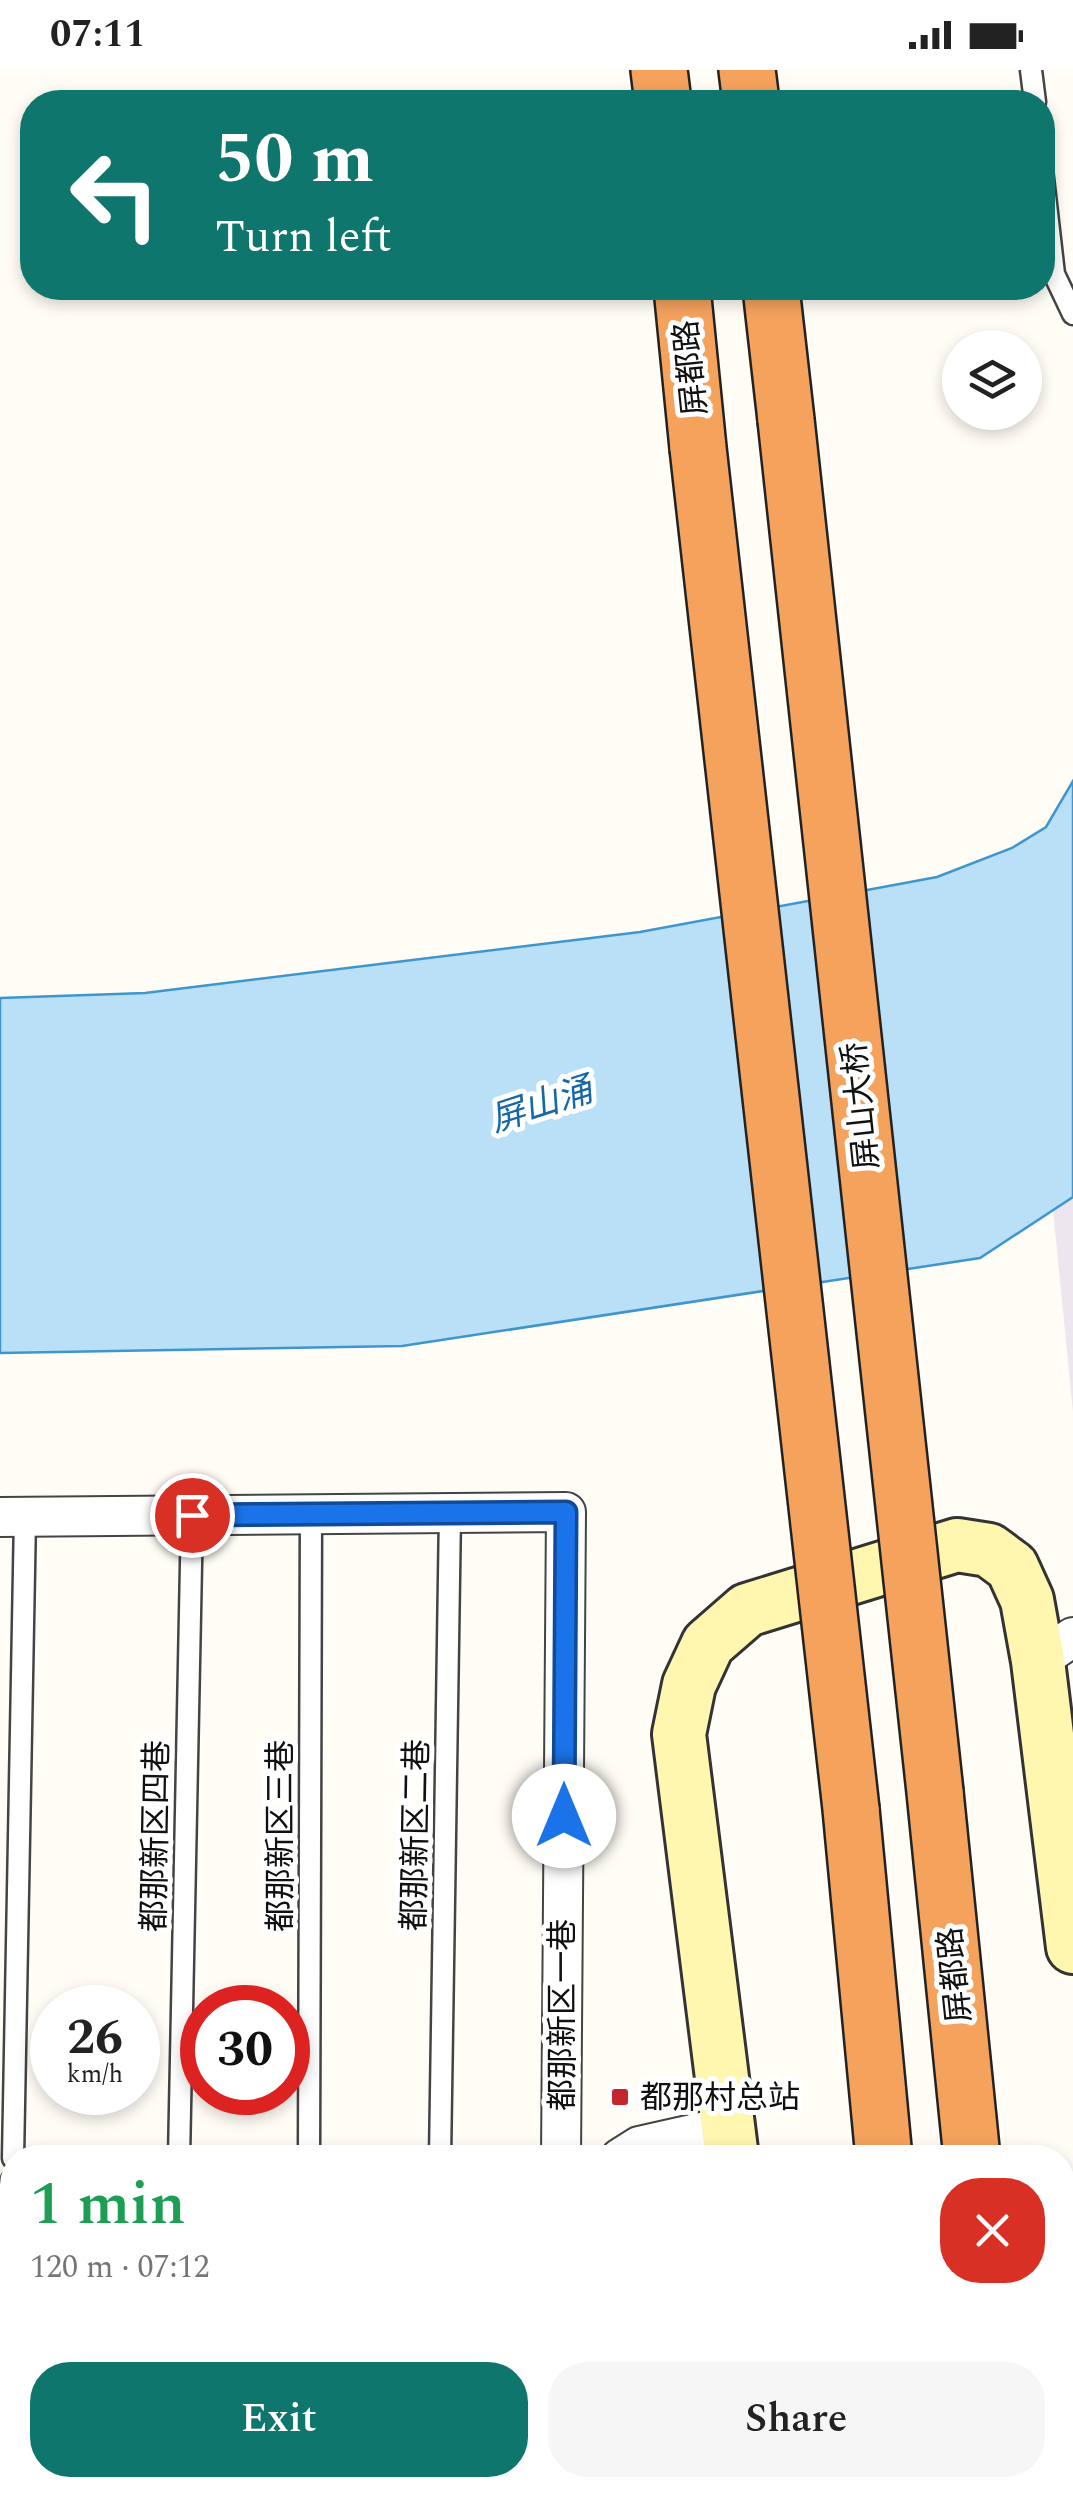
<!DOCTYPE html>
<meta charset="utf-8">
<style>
body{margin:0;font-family:Spectral,"Noto Sans SC",serif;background:#f6f6f6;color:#222;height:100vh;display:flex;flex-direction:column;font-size:38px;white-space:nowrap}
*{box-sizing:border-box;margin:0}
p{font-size:32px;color:#767676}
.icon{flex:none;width:55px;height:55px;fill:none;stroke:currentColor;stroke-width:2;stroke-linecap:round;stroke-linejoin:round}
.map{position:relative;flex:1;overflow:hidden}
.sheet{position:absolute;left:0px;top:2075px;width:1075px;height:352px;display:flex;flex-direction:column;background:#fff;border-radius:40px 40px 0 0;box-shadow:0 5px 15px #0003}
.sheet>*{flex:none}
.banner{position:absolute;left:20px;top:20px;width:1035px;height:210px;border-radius:40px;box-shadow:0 5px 15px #0003;background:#0f766e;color:#fff;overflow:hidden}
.buttons{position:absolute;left:942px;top:260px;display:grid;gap:20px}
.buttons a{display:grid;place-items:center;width:100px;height:100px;border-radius:50%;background:#fff;box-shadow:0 5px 15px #0003;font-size:50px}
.speed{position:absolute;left:30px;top:1915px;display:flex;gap:20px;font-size:50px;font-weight:700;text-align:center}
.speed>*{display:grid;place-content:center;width:130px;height:130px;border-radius:50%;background:#fff;box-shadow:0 5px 15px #0003;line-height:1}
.speed small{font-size:25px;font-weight:400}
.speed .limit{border:15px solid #d22;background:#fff;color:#111}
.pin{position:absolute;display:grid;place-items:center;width:85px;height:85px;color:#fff;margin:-42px;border:5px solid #fff;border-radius:50%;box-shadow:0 2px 10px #0007}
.me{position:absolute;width:110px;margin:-55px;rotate:0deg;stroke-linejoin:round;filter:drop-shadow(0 0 8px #0008)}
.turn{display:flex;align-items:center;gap:35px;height:210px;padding:0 30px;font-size:45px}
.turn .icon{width:130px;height:130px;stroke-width:2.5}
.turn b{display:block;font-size:70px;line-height:85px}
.round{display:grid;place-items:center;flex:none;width:105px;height:105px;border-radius:40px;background:#f6f6f6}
.head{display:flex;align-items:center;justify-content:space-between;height:170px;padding:0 30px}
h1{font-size:60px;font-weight:600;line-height:75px;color:#1e9e55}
.action{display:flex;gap:20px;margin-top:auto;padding:20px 30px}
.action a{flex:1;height:115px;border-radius:40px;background:#0f766e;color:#fff;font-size:40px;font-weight:600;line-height:115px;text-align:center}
.action a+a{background:#f6f6f6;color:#222}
.status{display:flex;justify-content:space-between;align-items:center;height:70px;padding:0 50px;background:#fff;direction:ltr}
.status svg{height:28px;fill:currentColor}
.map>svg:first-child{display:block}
</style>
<div class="status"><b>07:11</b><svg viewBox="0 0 49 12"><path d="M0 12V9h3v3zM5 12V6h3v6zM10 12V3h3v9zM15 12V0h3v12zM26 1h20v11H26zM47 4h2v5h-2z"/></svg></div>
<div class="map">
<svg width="1073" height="2426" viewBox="0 0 1073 2426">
<rect width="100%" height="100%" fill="#fffdf5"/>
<path fill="#eee6ef" d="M1073,1126V1342L1053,1140Z"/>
<path fill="#b9e0f7" stroke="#3f96cf" stroke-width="2.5" d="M1073,711V1127L980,1188L402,1276L0,1283V928L145,923L640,862L937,807L1012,778L1046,757Z"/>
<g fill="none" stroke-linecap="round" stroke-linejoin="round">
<defs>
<g id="lane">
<path d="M1031,0L1035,32"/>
<path d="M1042,99L1054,204L1073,244"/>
<path d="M13,2088L25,1447"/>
<path d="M179,2088L192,1445"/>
<path d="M309,2088L311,1444"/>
<path d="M440,2088L450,1443"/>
<path d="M11,2186L12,2110"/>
<path d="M484,2415V2426"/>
<path d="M570,2415L571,2426"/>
<path d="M647,2415L648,2426"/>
<path d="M30,2426L33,2415"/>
<path d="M205,2426L207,2415"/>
<path d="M275,2426L278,2415"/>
<path d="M352,2426L354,2415"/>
<path d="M405,2426L407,2415"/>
<path d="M677,2426L718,2415"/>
</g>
<g id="street">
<path d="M0,1447L566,1442L561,2088"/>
<path d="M1038,1591L1073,1567"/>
<path d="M620,2088L639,2076L728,2056"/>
<path d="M0,2186H12"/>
</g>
<g id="secondary">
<path d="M732,2088L679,1664L689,1615L708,1574L747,1540L957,1475L989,1480L1012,1497L1027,1530L1038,1591L1073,1877"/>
<path d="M777,2415L778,2426"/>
</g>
<g id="highway">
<path d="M659,0L663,32"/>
<path d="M747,0L751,32"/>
<path d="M682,218L698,378"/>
<path d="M771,218L786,350"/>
<path d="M935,1722L972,2088"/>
<path d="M851,1739L884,2088"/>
<path d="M916,2415L917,2426"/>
<path d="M1006,2415L1007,2426"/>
</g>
</defs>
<use href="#lane" stroke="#444" stroke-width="25"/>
<use href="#street" stroke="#444" stroke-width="42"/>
<use href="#secondary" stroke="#333" stroke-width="58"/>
<use href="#highway" stroke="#222" stroke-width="60"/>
<use href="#lane" stroke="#fff" stroke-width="20"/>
<use href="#street" stroke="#fff" stroke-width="38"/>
<use href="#secondary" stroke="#fff6b0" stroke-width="52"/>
<use href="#highway" stroke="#f5a25d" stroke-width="55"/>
<defs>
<g id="highway-bridge">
<path d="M786,350L935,1722"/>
<path d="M698,378L851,1739"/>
</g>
</defs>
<use href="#highway-bridge" stroke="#222" stroke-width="60" stroke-linecap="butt"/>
<use href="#highway-bridge" stroke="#f5a25d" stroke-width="55"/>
</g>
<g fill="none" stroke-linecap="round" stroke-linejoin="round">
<defs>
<path id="route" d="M192,1445L566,1442L564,1746"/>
</defs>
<use href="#route" stroke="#114b97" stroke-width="25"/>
<use href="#route" stroke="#1a73e8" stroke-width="18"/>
</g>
<rect fill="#c4262e" stroke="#fff" stroke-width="4" x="610" y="2017" width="20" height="20" rx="5"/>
<g text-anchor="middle" stroke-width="10" stroke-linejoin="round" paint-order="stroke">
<g font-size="32" fill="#111" stroke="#fff">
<text transform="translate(690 298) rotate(-96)" y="11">屏都路</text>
<text transform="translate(860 1036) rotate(-96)" y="11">屏山大桥</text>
<text transform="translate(415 1765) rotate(-89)" y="11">都那新区二巷</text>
<text transform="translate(155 1766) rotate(-89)" y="11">都那新区四巷</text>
<text transform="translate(280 1766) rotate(-90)" y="11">都那新区三巷</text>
<text transform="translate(954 1905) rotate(-96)" y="11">屏都路</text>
<text transform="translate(562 1945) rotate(-90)" y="11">都那新区一巷</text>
</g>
<g font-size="32" fill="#111" stroke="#fff" text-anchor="start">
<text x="640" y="2038">都那村总站</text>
</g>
<g font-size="35" font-style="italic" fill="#1768a6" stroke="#fff">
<text transform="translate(541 1034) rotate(-18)" y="12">屏山涌</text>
</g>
</g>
</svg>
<div class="buttons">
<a><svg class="icon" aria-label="layers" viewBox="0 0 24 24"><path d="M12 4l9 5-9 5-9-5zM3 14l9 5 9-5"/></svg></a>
</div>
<div class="speed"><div>26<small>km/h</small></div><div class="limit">30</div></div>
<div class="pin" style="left:192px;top:1445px;background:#d93025"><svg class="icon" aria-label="arrive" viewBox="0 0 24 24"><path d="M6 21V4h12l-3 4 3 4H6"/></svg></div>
<svg class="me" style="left:564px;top:1746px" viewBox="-20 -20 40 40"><circle r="19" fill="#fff"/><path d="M0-13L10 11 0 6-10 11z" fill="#1a73e8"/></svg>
<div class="banner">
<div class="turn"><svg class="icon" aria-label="left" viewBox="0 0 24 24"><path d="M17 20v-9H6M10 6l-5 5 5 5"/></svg><div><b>50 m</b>Turn left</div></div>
</div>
<section class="sheet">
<div class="head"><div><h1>1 min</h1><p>120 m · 07:12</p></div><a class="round" style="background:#d93025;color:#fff"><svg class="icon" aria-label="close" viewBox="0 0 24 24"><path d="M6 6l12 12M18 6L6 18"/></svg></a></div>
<div class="action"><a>Exit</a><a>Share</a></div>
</section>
</div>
